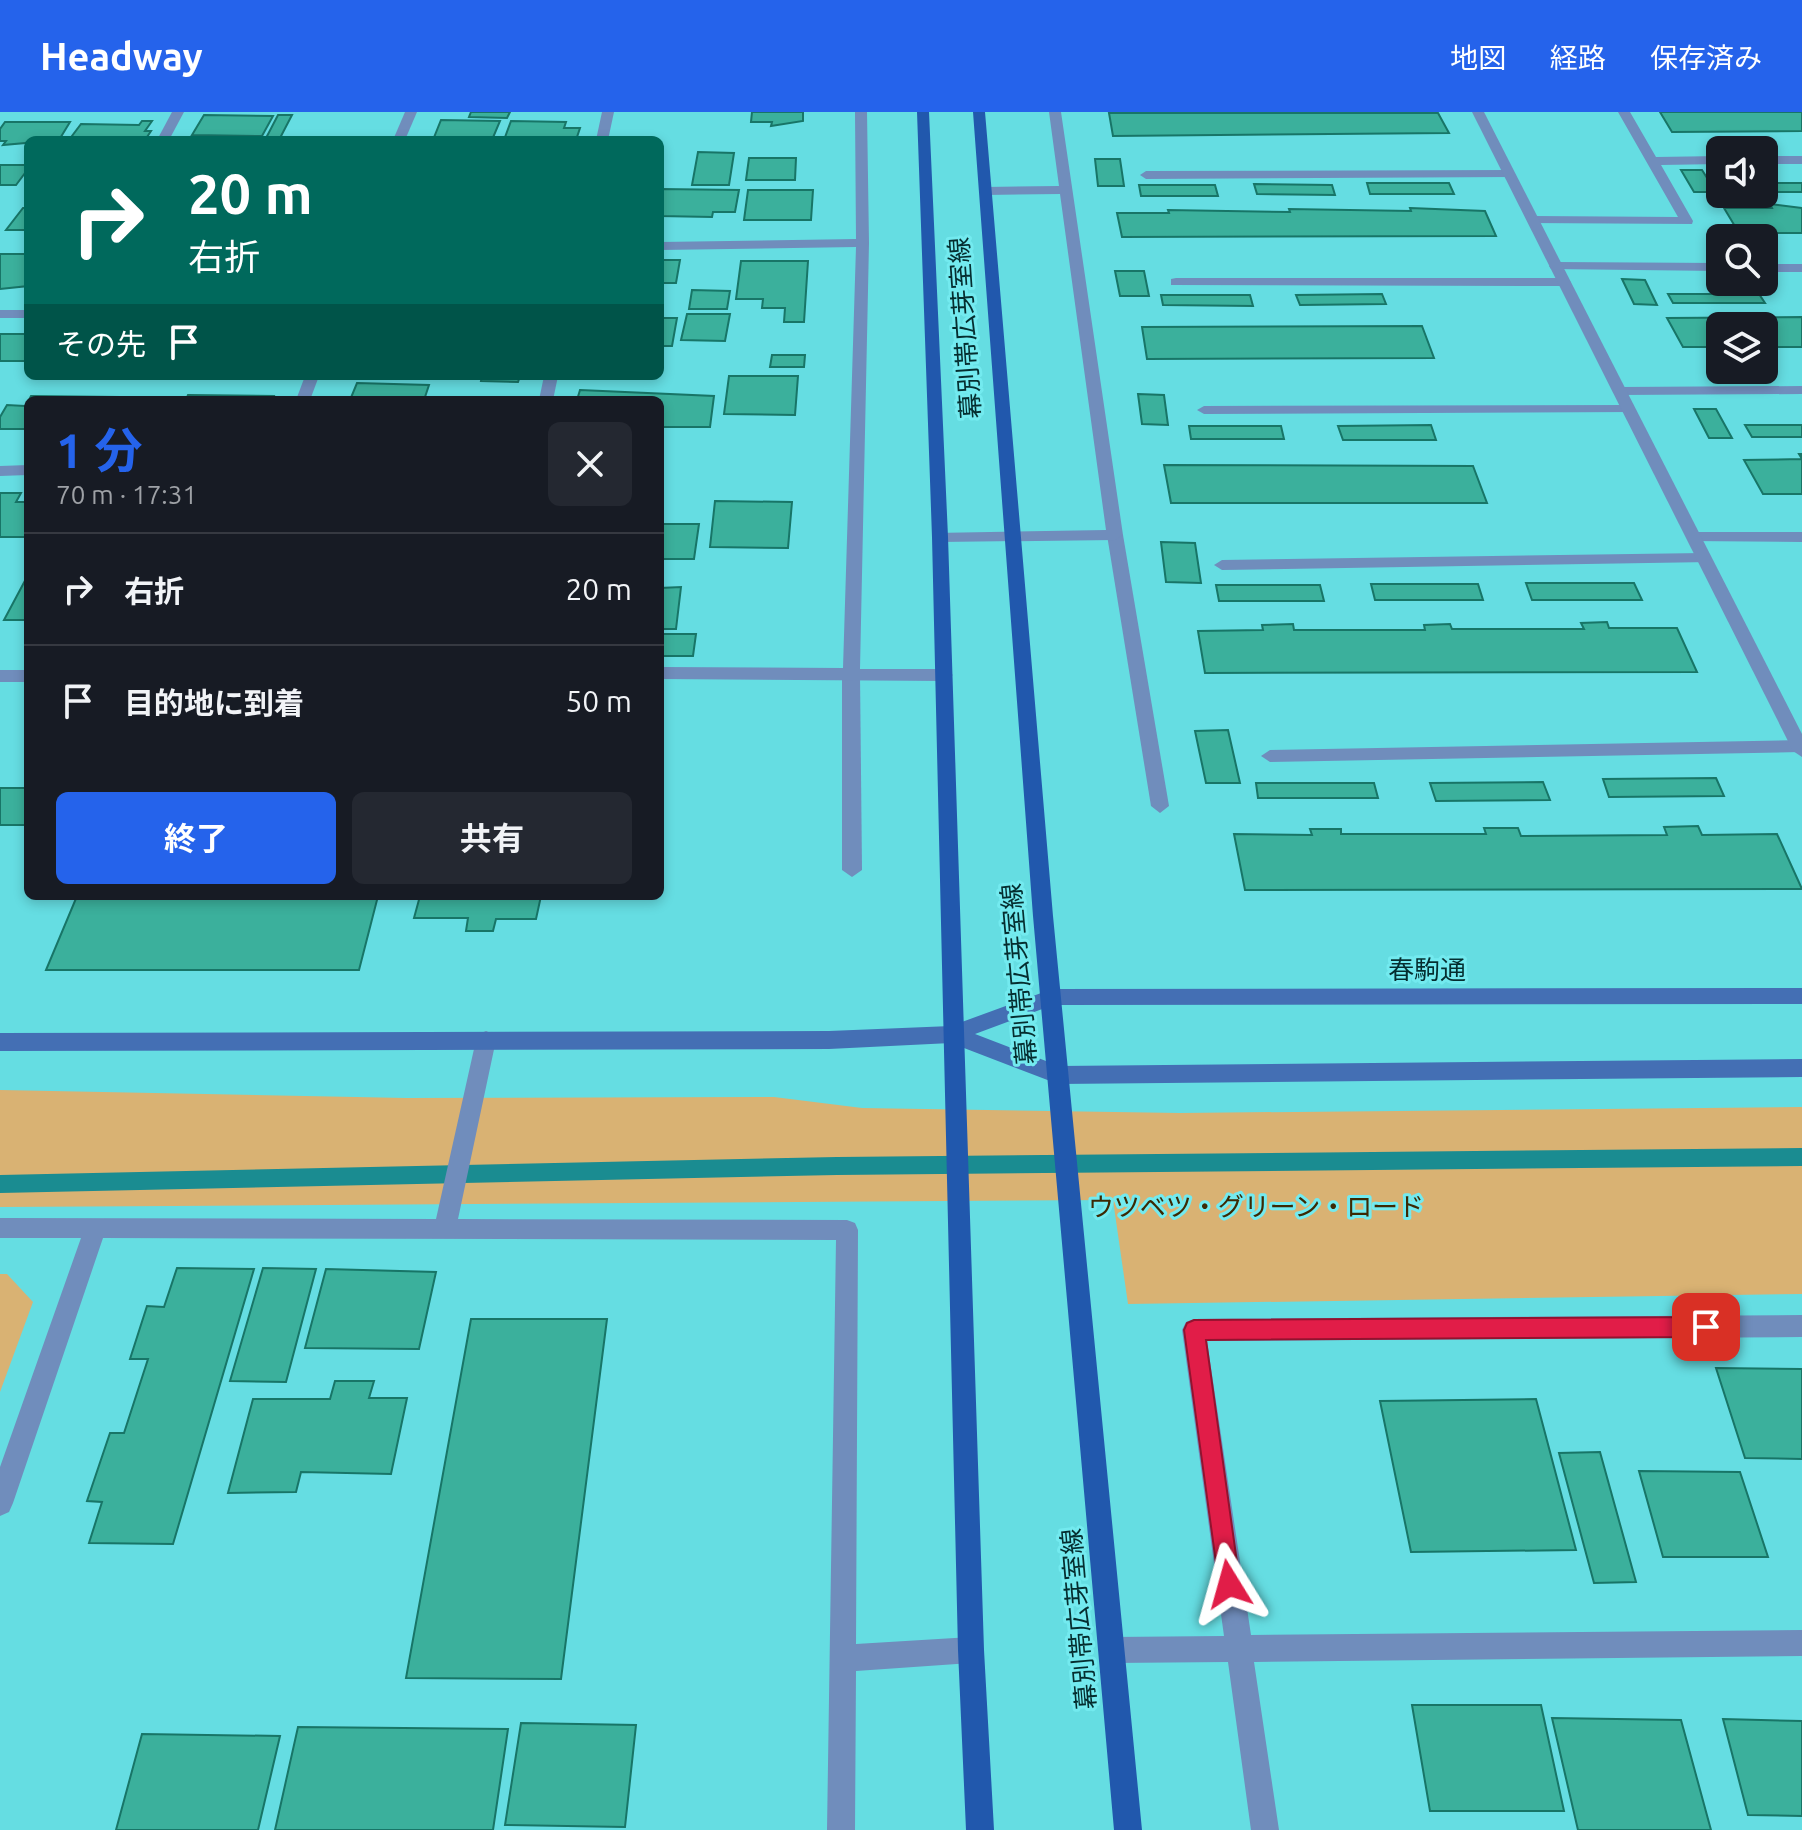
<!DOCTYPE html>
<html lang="ja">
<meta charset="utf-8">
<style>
body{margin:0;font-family:Ubuntu,"Noto Sans JP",sans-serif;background:#242831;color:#f1f3f6;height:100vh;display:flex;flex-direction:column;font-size:30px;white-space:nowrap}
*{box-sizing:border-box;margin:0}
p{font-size:26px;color:#9ea1a6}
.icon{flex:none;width:44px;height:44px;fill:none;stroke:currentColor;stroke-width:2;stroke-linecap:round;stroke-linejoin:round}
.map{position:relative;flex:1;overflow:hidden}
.drawer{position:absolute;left:24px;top:284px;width:640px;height:504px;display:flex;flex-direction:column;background:#171b24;border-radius:12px;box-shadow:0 4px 12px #0003}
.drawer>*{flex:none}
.banner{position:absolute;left:24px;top:24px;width:640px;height:244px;border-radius:12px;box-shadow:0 4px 12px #0003;background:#00695c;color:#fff;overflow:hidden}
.fabs{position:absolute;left:1706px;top:24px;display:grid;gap:16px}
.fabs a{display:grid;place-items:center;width:72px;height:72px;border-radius:12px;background:#171b24;box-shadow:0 4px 12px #0003;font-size:40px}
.pin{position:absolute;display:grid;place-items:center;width:68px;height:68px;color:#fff;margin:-34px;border-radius:16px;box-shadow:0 4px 12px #0006}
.me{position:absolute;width:88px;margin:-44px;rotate:352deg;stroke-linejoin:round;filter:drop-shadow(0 0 6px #0008)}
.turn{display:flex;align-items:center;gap:28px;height:168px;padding:0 32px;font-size:36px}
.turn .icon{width:104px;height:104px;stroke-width:2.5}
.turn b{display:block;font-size:56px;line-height:68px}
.then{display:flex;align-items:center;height:76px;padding:0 32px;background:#0003;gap:16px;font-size:30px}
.round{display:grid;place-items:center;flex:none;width:84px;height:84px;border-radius:12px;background:#242831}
.overview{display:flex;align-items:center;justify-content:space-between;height:136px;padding:0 32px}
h1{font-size:48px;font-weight:700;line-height:60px;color:#2563eb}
.cta{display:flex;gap:16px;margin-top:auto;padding:16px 32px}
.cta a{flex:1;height:92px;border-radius:12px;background:#2563eb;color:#fff;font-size:32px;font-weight:700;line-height:92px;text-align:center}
.cta a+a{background:#242831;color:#f1f3f6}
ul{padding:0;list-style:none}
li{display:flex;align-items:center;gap:24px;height:112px;padding:0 32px;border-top:2px solid #363941}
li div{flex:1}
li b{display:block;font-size:30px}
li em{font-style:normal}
header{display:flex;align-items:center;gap:48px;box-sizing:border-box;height:112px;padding:0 40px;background:#2563eb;color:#fff}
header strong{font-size:38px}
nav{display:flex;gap:44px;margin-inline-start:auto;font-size:28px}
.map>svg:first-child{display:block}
</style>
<header>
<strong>Headway</strong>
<nav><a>地図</a><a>経路</a><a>保存済み</a></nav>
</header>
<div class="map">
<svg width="1802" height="1718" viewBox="0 0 1802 1718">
<rect width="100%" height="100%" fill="#65dde2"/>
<g fill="#d9b273">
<path d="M0,978L406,986L774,985L862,996L1180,1001L1802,995V1182L1128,1192L1113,1088L0,1095Z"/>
<path d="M0,1162H7L33,1190L0,1280Z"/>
</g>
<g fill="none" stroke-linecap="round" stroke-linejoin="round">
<path fill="#1a8c91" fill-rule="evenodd" d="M1802,1036V1054L837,1063L0,1081V1063L837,1045Z"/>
</g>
<g fill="#3bb09c" stroke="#187567" stroke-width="2">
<path d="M471,0H510L507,6L469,5Z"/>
<path d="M752,0H803V9L771,14L772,10H751Z"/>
<path d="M1660,0H1802V19L1672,20Z"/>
<path d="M1109,1H1438L1449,21L1113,24Z"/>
<path d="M204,3L273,4L262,24L192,23Z"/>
<path d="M278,3H292L279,28H265Z"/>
<path d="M441,8L500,9L492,28H433Z"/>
<path d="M142,9H152L145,19H151L145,28H69L81,12L139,13Z"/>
<path d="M511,9L566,10L564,16H580L576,28H504Z"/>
<path d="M5,10H70L59,28L3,33L6,29H0V17Z"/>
<path d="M698,40L734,41L729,73H692Z"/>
<path d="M749,46H796L795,68H746Z"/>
<path d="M1095,47H1120L1124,74H1098Z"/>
<path d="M0,53H28V57L16,73H0Z"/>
<path d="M1681,58H1702L1716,80H1694Z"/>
<path d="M1367,71H1449L1454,82H1370Z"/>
<rect x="1764" y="71" width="38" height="9"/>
<path d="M1254,72L1332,73L1335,83L1257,82Z"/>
<path d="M1139,73H1215L1218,84H1141Z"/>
<path d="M660,77L739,78L735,100H713L712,105L660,104Z"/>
<path d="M748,78H813L811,108H744Z"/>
<path d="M1770,92L1802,96V121H1739L1724,96H1772Z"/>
<path d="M23,96H28V118H6Z"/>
<path d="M1410,96L1485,99L1496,124L1122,125L1117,101H1169L1168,98L1290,100L1289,97L1411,99Z"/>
<path d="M0,142H28V174L0,177Z"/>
<path d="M660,148H680L676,171H660Z"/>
<path d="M741,149H808L804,210H784L785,196H762L763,187H736Z"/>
<path d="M1115,159H1144L1149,184H1120Z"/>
<path d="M1622,167L1645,168L1657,193L1634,192Z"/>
<path d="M692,178L730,179L727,197H689Z"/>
<path d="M1382,182L1386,192L1300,193L1296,183Z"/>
<path d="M1668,182H1759L1765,191H1673Z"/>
<path d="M1161,183H1250L1253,194L1163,193Z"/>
<path d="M687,202H730L725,229L681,228Z"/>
<path d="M1802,205V235H1764V214H1720V235H1683L1667,206Z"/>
<path d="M660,206H677L672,234H660Z"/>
<path d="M1422,214L1434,246L1147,247L1142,215Z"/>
<rect x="0" y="222" width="28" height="27"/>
<path d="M772,243H805L804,255H770Z"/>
<path d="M482,264H520L518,270L481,269Z"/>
<path d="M729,264H798L795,303L724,302Z"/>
<path d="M357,271L429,273L424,288H350Z"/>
<path d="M580,278L714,284L710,315H660V288H577Z"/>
<path d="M1138,282L1164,283L1168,313L1142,312Z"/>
<path d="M188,283L274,284L273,288H186Z"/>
<path d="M31,284L118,285L116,288H29Z"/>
<path d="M28,290V317H0V305L7,293L25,294Z"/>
<path d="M1694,297H1716L1732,326H1709Z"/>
<path d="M1431,313L1436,328H1343L1338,314Z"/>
<path d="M1745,313H1802V325H1752Z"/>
<path d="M1189,314H1281L1284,327H1191Z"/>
<path d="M1799,342H1802V382H1763L1744,348L1802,347Z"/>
<path d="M1164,353L1473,354L1487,391H1171Z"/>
<path d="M0,381H21L16,390H28L25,425H0Z"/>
<path d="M715,389L792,390L788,436L710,435Z"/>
<path d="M660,412H699L694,447H660Z"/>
<path d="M1161,430L1195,431L1201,471L1166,470Z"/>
<path d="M28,463V508H4Z"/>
<path d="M1526,471H1634L1642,488H1532Z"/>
<path d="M1371,472H1478L1483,488H1375Z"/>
<path d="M1216,473H1320L1324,489H1219Z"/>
<path d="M681,475L676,517H660V476Z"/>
<path d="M1607,510L1609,516H1677L1697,560L1205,561L1198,519L1263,518L1262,513L1293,512L1294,518H1425L1424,513L1450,512L1452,517H1584L1581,511Z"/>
<path d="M660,522H696L693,544H660Z"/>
<path d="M1228,618L1240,671H1206L1195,619Z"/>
<path d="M1716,666L1724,684L1609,685L1603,667Z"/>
<path d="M1543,670L1550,688L1436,689L1430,671Z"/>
<path d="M1256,671H1374L1378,686H1258Z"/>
<rect x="0" y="676" width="28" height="37"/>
<path d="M1698,714L1702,723L1777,722L1802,777L1245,778L1234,722L1312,723L1310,717H1341V722H1486L1484,716H1518L1521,724L1667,723L1664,715Z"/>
<path d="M77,784H378L359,858H46Z"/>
<path d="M420,784H541L536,807H496L493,819H466L468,806H414Z"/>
<path d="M177,1156L254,1157L173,1432L89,1431L102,1390L87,1389L110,1321H124L148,1247H130L147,1194L164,1195Z"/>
<path d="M263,1156L316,1157L286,1270L230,1269Z"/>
<path d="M326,1157L436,1160L419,1237L305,1236Z"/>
<path d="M471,1207H607L561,1567L406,1566Z"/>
<path d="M1716,1256L1802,1257V1347L1745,1346Z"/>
<path d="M335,1269H374L369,1286H407L391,1362L301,1360L296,1380L228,1381L253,1287H330Z"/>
<path d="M1536,1287L1576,1438L1411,1440L1380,1289Z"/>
<path d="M1600,1340L1636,1470L1594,1471L1559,1341Z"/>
<path d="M1639,1359L1740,1360L1768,1445H1663Z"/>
<path d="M1412,1593H1541L1564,1699H1430Z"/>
<path d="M1552,1606L1681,1608L1711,1718H1578Z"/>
<path d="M1723,1607L1802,1609V1704L1748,1703Z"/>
<path d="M521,1611L636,1613L625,1715L505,1713Z"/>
<path d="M298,1615L508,1617L493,1718H275Z"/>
<path d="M142,1622L280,1624L258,1718H116Z"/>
</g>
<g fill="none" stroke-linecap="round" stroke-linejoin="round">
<g fill="#708dbc" fill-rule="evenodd">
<path d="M1618,0H1630L1656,45L1720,44V52L1661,53L1693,109L1692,112L1528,111V105L1533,104L1678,105Z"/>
<rect x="1764" y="44" width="38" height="8"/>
<path d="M1509,58L1513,59V65L1146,67L1140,63L1146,59Z"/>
<path d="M1556,150L1720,151V159L1551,157L1549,154Z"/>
<rect x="1764" y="152" width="38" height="8"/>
<path d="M1176,166H1564L1571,170L1564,174L1171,173V167Z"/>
<path d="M1802,274V282L1620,283L1613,279L1620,275Z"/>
<path d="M1628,293L1635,297L1633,300L1204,302L1197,298L1204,294Z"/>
<path d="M1115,418L1123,423L1169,694L1160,701L1151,694L1107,423Z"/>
<path d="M1695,420H1802V430L1689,429L1687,425Z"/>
<path d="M1704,441L1710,442V450L1222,458L1214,453L1222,448Z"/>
<path d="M851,557L860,563L862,758L852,765L842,758V563Z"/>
<path d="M1802,628L1800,640L1270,650L1261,644L1270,638Z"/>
</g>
<g fill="#708dbc" fill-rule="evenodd">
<path d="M172,0H184L169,28H157Z"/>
<path d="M405,0H417L405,28H393Z"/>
<path d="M602,0H614L608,28H596Z"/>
<path d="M855,0H867L869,131L860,557H944L953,563L944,569L660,567V555L843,556L856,135L660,138V130L856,127Z"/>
<path d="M1049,0H1061L1123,423L1115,428L940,430L932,425L934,421L1106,418L1060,82L985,83L979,79L985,75L1059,74Z"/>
<path d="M1472,0H1484L1802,622V645L1793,639Z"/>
<rect x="0" y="198" width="28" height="8"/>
<path d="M305,264H319L310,288H296Z"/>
<path d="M544,264H558L553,288H539Z"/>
<path d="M28,353V363L0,364V354Z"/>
<rect x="0" y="558" width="28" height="12"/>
<path d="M486,919L493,922L496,928L458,1107L847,1108L855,1111L858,1118L856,1532L971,1525L980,1529L984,1538L980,1547L971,1551L856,1559L855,1718H827L836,1128L103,1126L13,1391L9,1400L0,1404V1355L81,1126H0V1106L436,1107L476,928L479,922Z"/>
<path d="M1802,1203V1225L1207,1229L1251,1523L1802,1518V1544L1254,1550L1279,1718H1251L1228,1550L1113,1551L1104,1547L1100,1538L1104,1529L1113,1525L1224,1524L1182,1218L1186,1210L1194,1207Z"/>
</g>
<path fill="#446fb4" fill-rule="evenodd" d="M1802,876V892L1053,893L975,922L1059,954L1802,947V965L1058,972L951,931L829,937L0,939V921L829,919L951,914L1052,877Z"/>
<g fill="#2158ad" fill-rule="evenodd">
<path d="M917,0H929L948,425L984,1538L994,1718H966L958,1538L932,425Z"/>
<path d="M973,0H985L1053,804L1142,1718H1114L1033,804Z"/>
</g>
</g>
<path fill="#e11d48" stroke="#92132f" stroke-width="2" d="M1706,1205L1714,1208L1717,1215L1714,1222L1706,1225L1206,1228L1240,1472L1237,1480L1229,1484L1220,1480L1184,1218L1187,1211L1194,1208Z"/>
<g text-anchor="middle" stroke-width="6" stroke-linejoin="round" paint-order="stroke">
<g font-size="26" fill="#052d2f" stroke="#73eaef">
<text transform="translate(965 216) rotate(-94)" y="9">幕別帯広芽室線</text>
<text x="1427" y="867">春駒通</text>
<text transform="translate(1019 862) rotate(-95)" y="9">幕別帯広芽室線</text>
<text transform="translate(1079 1507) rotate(-95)" y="9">幕別帯広芽室線</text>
</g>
<g font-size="26" fill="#3c2904" stroke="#73eaef">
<text x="1256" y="1104">ウツベツ・グリーン・ロード</text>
</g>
</g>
</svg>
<div class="fabs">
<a><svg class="icon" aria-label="sound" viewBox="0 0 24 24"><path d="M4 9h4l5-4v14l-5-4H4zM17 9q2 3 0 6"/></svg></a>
<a><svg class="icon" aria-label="search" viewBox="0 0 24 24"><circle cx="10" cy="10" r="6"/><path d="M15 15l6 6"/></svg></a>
<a><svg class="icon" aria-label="layers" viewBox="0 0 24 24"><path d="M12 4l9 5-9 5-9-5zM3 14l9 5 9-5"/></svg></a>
</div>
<div class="pin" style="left:1706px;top:1215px;background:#d93025"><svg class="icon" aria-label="arrive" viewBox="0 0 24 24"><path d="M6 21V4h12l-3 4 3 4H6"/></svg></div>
<svg class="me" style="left:1229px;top:1472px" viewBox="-20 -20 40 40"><path d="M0-17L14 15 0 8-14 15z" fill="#e11d48" stroke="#fff" stroke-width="4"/></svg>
<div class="banner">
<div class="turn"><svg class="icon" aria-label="right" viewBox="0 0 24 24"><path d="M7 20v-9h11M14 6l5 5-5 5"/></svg><div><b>20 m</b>右折</div></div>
<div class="then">その先<svg class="icon" aria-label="arrive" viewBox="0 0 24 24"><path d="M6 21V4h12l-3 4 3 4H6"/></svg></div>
</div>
<section class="drawer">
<div class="overview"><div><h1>1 分</h1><p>70 m · 17:31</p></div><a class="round"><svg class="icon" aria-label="close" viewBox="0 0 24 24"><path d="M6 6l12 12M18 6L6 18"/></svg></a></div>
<ul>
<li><svg class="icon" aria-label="right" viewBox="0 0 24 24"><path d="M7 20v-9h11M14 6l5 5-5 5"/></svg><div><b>右折</b></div><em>20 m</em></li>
<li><svg class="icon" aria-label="arrive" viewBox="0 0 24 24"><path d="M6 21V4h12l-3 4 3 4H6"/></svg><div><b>目的地に到着</b></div><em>50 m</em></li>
</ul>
<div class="cta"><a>終了</a><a>共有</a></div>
</section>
</div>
